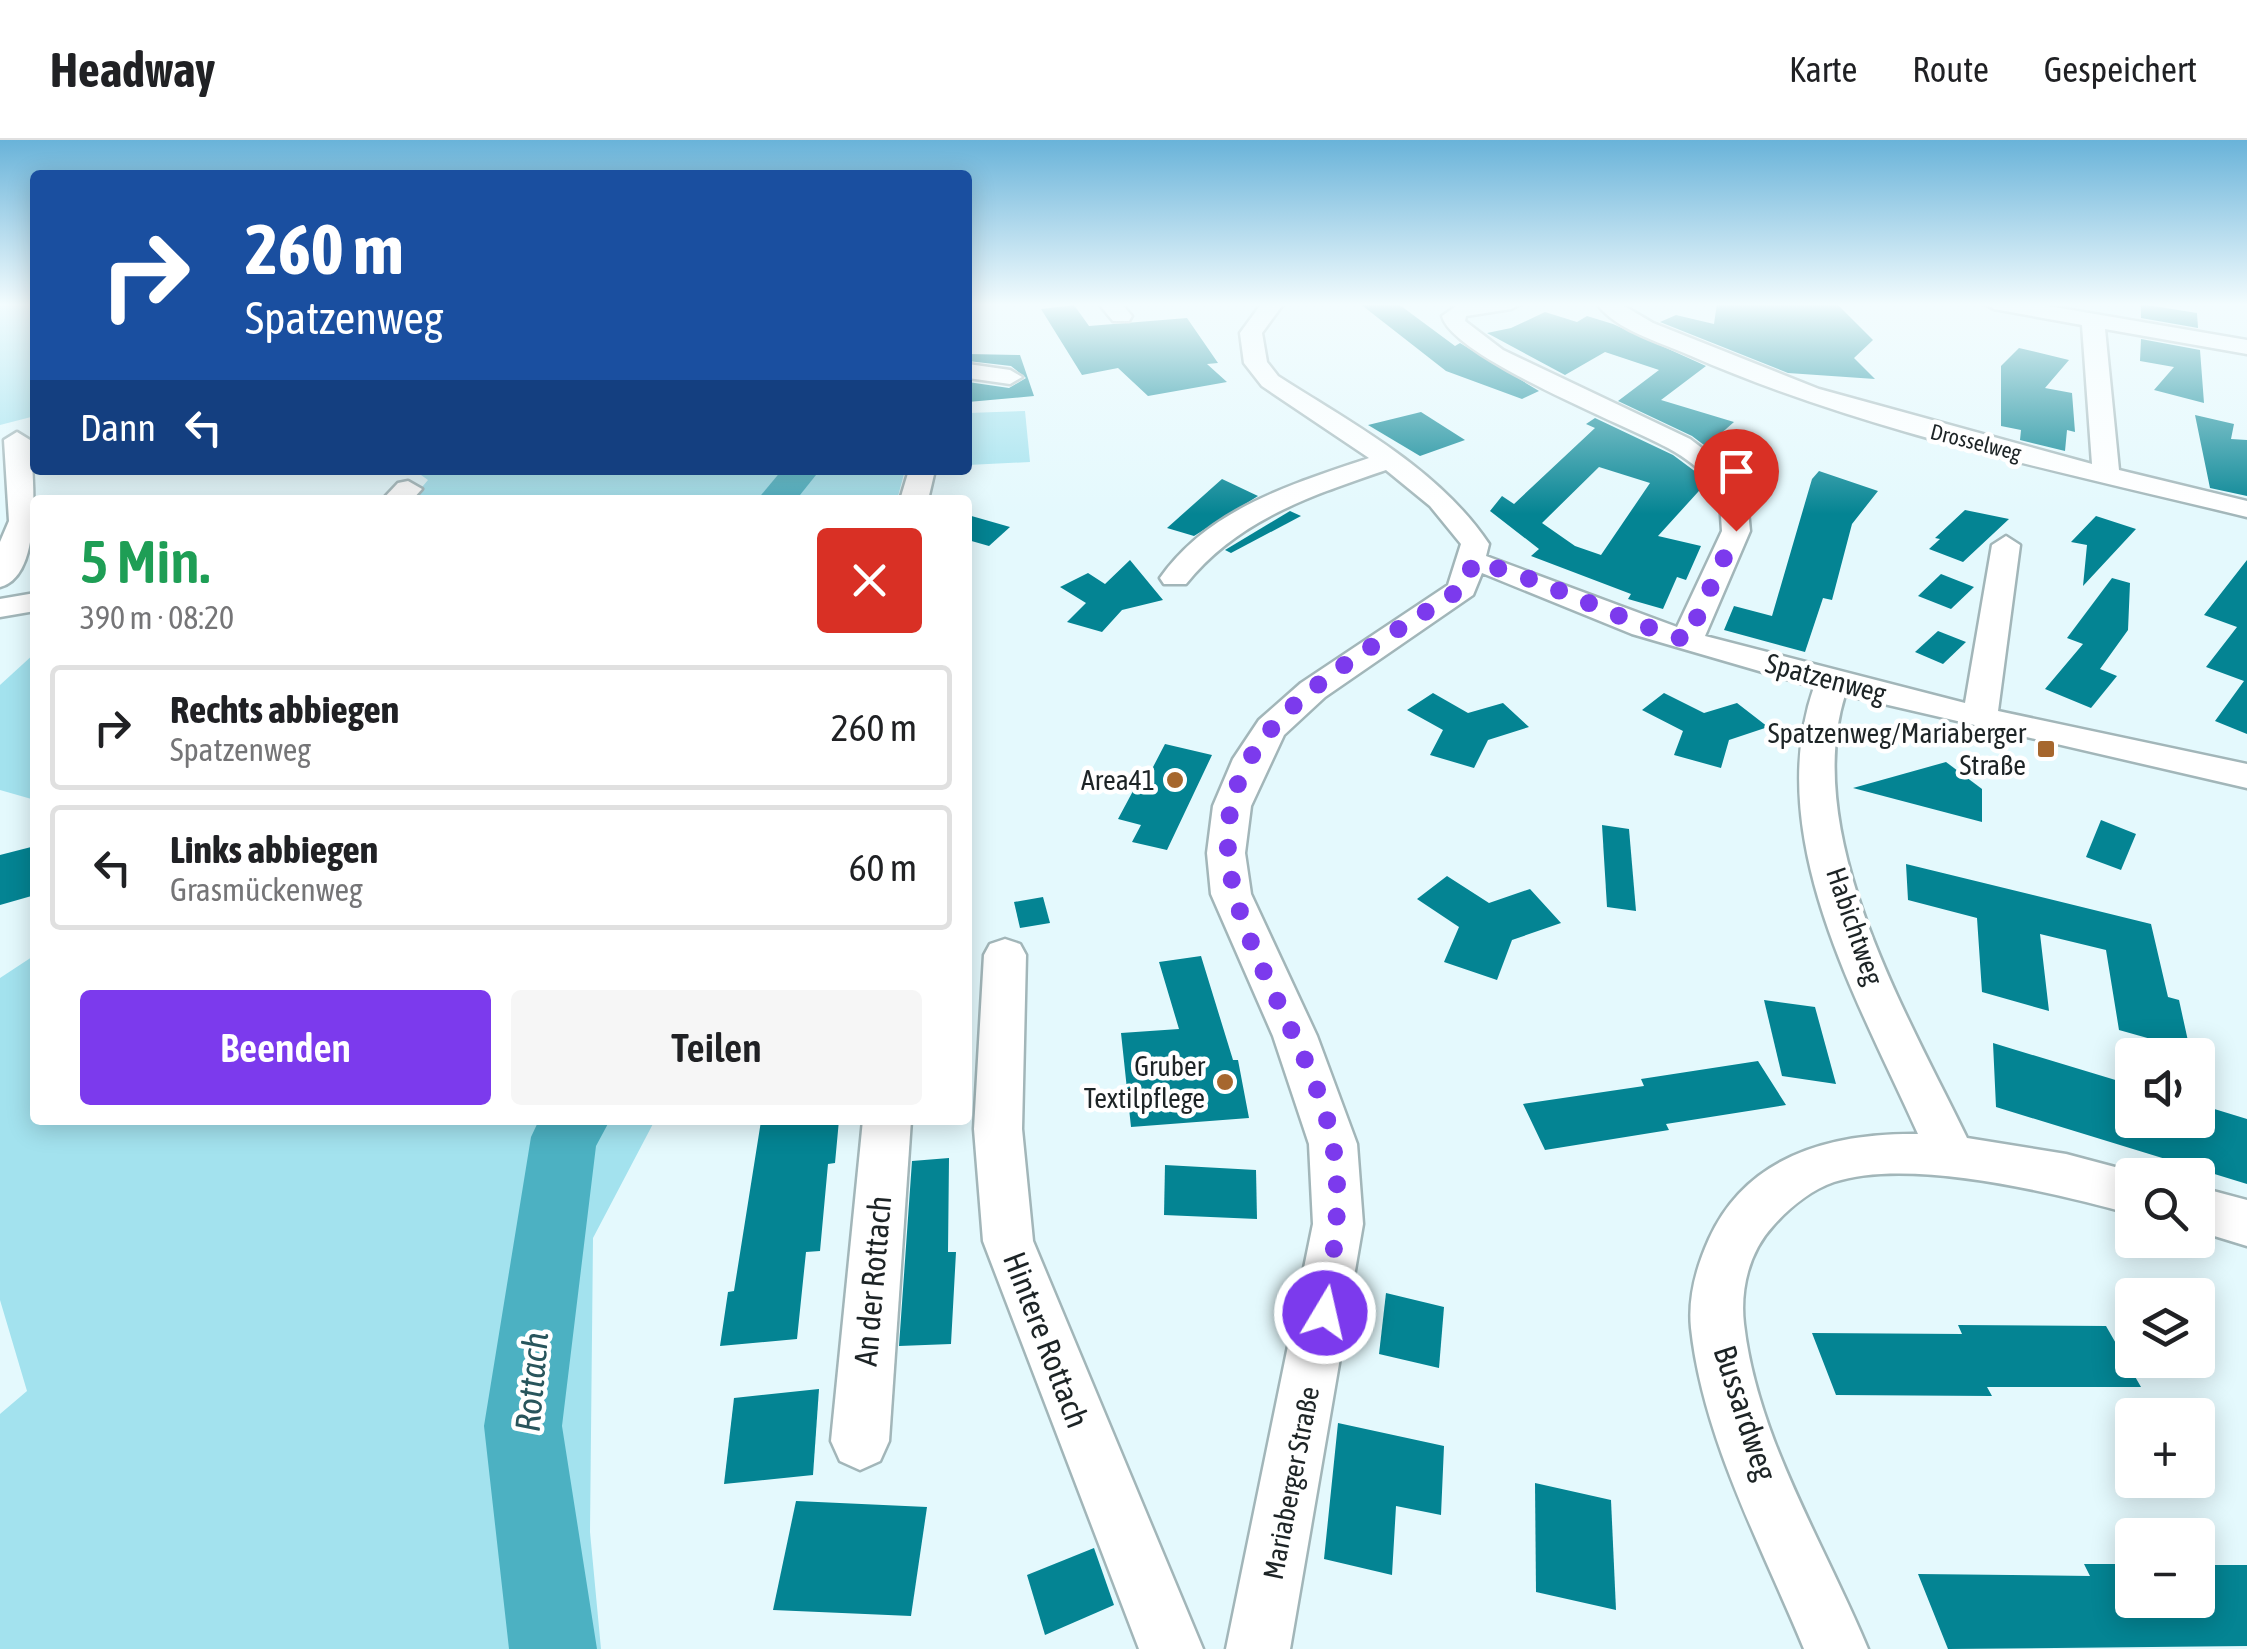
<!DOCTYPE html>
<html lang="de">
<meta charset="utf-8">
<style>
body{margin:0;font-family:"Asap Condensed",sans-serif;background:#f6f6f6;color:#202124;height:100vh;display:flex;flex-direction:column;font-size:38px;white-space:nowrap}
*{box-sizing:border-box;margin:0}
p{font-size:32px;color:#757577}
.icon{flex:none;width:55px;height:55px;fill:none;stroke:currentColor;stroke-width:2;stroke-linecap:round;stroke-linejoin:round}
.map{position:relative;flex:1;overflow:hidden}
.details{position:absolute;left:30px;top:355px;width:942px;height:630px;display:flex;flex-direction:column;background:#fff;border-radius:10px;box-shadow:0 5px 25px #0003}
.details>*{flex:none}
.banner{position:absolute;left:30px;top:30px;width:942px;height:305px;border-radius:10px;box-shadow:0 5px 25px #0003;background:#1a4fa0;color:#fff;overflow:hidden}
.buttons{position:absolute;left:2115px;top:898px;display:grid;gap:20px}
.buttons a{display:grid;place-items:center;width:100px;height:100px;border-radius:10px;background:#fff;box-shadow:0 5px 25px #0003;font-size:50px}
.pin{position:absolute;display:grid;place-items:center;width:85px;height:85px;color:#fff;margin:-102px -42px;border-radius:50% 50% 50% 0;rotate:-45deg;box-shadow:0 0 10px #0007}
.pin .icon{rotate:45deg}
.me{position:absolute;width:110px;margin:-55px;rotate:9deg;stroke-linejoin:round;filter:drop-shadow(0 0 8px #0008)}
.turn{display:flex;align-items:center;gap:35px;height:210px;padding:0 50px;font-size:45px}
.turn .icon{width:130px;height:130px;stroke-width:2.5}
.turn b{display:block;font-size:70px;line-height:85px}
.then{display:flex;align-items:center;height:95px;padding:0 50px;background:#0003;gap:20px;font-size:38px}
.round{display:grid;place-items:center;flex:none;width:105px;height:105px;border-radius:10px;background:#f6f6f6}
.headline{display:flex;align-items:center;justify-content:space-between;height:170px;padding:0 50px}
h1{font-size:60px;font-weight:600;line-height:75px;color:#1e9e55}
.primary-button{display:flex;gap:20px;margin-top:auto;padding:20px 50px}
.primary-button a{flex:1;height:115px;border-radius:10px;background:#7c3aed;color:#fff;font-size:40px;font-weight:600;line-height:115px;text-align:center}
.primary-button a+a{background:#f6f6f6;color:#202124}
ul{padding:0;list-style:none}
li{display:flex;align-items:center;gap:30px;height:125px;margin:0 20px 15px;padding:0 30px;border:5px solid #e0e0e0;border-radius:10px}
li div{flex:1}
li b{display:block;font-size:38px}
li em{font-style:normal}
header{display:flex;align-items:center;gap:60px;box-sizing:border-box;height:140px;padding:0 50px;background:#fff;border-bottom:2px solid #e0e0e0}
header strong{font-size:48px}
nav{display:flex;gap:55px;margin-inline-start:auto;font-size:35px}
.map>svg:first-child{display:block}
</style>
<header>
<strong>Headway</strong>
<nav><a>Karte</a><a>Route</a><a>Gespeichert</a></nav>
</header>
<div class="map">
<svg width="2247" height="1509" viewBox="0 0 2247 1509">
<rect width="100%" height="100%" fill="#e4f9fd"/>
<g fill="#a3e2ee">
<path d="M0,163H35V276L0,285Z"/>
<path d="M1025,271L1030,322L968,325V273Z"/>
<path d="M414,330H905L897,360H411L428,340Z"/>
<path d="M35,513V660L0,650V545Z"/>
<path d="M35,815V980H655L593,1098L590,1392L601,1509H0V1274L27,1251L0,1160V838Z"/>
</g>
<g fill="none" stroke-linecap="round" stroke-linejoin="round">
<g fill="#4cb1c2" fill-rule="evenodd">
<path d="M782,330H820L796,360H757Z"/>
<path d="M539,980H610L596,1006L562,1286L597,1509H509L484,1286L531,997Z"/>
</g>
</g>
<g fill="#048493" fill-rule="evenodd">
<path d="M1359,163H1397L1455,206L1460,203L1539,251L1522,259L1446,231Z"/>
<path d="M1717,163H1836L1873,200L1854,218L1875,239L1788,233L1660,182L1676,175L1714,184Z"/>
<path d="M2141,164L2197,173L2198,188L2141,178Z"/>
<path d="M1074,165L1089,186L1187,178L1218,223L1207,224L1227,242L1148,256L1118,228L1082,235L1041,169Z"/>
<path d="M1545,172L1577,182L1587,176L1613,184L1706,226L1661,260L1734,282L1718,296L1768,310L1746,329L1728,323L1692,296L1618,261L1659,230L1605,212L1565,235L1487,193L1511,188Z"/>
<path d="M2141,199L2200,210L2204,263L2154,250L2174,227L2140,221Z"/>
<path d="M2019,208L2069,220L2045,248L2072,253L2075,292L2067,290L2065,311L2020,300L2021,290L2001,286V226Z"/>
<path d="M968,214L1020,215L1034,256L968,262V242L1009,248L1026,238L1011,226L968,221Z"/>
<path d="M1421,272L1465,300L1420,316L1368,285Z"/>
<path d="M2195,275L2234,284L2231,299L2247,300V356L2210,348Z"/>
<path d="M1595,278L1673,315L1708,341L1658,396L1701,406L1686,440L1677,437L1663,469L1628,459L1631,454L1531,416L1539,409L1490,371L1502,356L1514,364L1595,288L1586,284ZM1599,327L1650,343L1601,415L1575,406L1542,383Z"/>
<path d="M1819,331L1878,351L1852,384L1832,460L1823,458L1805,512L1724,490L1734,466L1772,476L1812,339Z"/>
<path d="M1222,339L1258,356L1194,396L1167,388Z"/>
<path d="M1965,370L2009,379L1963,422L1929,409L1940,399L1935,398Z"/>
<path d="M1290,371L1301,376L1231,413L1225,410Z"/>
<path d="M968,375L1010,387L989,406L968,400Z"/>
<path d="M2096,376L2136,389L2083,446L2087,405L2071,402Z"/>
<path d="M1130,420L1163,460L1122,470L1102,492L1067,482L1086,463L1060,447L1088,433L1105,444Z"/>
<path d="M2247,420V594L2215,581L2244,541L2206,527L2237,487L2204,475Z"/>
<path d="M1941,434L1974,447L1951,469L1918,456Z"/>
<path d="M2112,438L2130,443L2128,490L2100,529L2117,536L2091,568L2045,549L2083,504L2067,498Z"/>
<path d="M1938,491L1966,502L1943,524L1915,512Z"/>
<path d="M1433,553L1468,573L1503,563L1529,587L1488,600L1474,628L1430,615L1443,590L1407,570Z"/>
<path d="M1664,553L1704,573L1737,563L1768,587L1729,600L1721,628L1674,615L1683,591L1642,570Z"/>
<path d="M1165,604L1212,615L1167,710L1132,702L1141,685L1118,679L1133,651L1140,652Z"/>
<path d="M1946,622L1982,649V682L1853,648Z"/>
<path d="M2101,680L2136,694L2121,730L2086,717Z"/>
<path d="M1602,685L1629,689L1636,771L1607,767Z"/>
<path d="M35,706V755L0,765V715Z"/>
<path d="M1906,724L2151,784L2168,857L2179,860L2190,910L2119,890L2106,810L2040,794L2049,871L1982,852L1977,778L1908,760Z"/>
<path d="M1447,736L1489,763L1530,749L1561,783L1512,800L1497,840L1444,822L1459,787L1417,759Z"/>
<path d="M1043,757L1050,783L1020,788L1014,762Z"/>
<path d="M1201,816L1233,920H1238L1249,978L1131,987L1121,893L1179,889L1159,822Z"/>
<path d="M1764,860L1815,867L1836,944L1782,936Z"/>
<path d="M1993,903L2132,945V980H2198V964L2247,979V1044L1996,967Z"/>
<path d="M1758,921L1786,965L1666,984L1669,990L1545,1010L1523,964L1644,946L1641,939Z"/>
<path d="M839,980L835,1023L828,1024L820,1111L806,1112L797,1199L720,1206L728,1152L734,1151L761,981Z"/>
<path d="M949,1018L948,1112H956L951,1204L899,1206L912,1021Z"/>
<path d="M1165,1025L1256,1030L1257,1079L1164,1075Z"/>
<path d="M1386,1153L1444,1167L1439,1228L1379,1214Z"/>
<path d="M1958,1185L2106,1186L2141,1247H1987L1992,1256L1836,1255L1812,1193L1962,1194Z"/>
<path d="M819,1249L813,1335L724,1344L734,1258Z"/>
<path d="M1338,1283L1444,1306L1441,1375L1396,1366L1392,1435L1324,1419Z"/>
<path d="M1535,1343L1611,1360L1616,1470L1536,1452Z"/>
<path d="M796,1361L927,1367L911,1476L773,1470Z"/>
<path d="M1094,1408L1114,1465L1045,1495L1027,1435Z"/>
<path d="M2084,1424H2132V1460H2198V1425H2247V1506L1948,1509L1918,1434L2090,1436Z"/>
</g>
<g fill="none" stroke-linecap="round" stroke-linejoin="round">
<defs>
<g id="minor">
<path d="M1098,163H1121L1132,176L1129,181H1113Z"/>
<path d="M1262,163H1284L1262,193L1267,222L1278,236C1354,285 1438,328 1489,404L1486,416L1677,487L1722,391L1719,344C1702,332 1686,317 1668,308C1626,285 1452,217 1442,176L1459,164L1522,163L1511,169L1466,176L1465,181L1503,210L1690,299L1745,341L1750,391L1705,496L1965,563L1992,405L2006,396L2020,405L1998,571L2247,624V648L1845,555C1801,696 1907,874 1967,998L2066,1014L2145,1035H2132V1074C2055,1053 1910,1017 1834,1042C1811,1050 1789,1068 1773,1086C1749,1112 1740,1149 1744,1184C1757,1298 1825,1405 1868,1509H1804C1762,1407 1703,1299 1691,1188C1688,1157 1696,1128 1709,1099C1747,1015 1832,993 1918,994C1858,860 1762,697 1814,547L1632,494L1482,433L1473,455L1325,557L1284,595L1251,666L1245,713L1251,754L1317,896L1357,1004L1363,1084L1290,1509H1226L1313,1084L1309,1004L1273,896L1211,754L1207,713L1213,666L1233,619L1259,580L1301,543L1448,445L1461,404L1430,366L1386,330C1310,356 1237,380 1186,444H1164L1160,438C1209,368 1293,344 1369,318L1262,246L1244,223L1240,193Z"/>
<path d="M1596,163H1619L1653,183L1819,249L2092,324L2082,185L1994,169L1983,163H2031L2247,200V214L2105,189L2119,330L2247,361V377C2059,331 1867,293 1689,215C1658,201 1617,191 1596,163Z"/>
<path d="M968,224L1010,230L1022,237L1010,244L968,238Z"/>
<path d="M17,292L30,300C33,334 44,436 0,447V402L9,381L4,300Z"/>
<path d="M909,330H935L928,360H900Z"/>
<path d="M408,341L422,349L412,360H382L398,343Z"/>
<path d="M35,453V471L0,477V459Z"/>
<path d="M1005,799L1020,804L1026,815L1022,989L1033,1101L1203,1509H1139L983,1101L974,989L984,815L990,804Z"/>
<path d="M863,980H911L889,1301L880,1321L860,1330L840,1321L831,1301Z"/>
<path d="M2198,1047L2247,1060V1106L2198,1091Z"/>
</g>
</defs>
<use href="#minor" stroke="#a2b6b9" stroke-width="5"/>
<use href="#minor" fill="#fff" fill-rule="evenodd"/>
</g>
<linearGradient id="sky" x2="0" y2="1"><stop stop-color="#69b3d9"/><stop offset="0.44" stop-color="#f3fcfe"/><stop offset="1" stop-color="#f3fcfe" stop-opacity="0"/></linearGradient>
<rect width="2247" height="374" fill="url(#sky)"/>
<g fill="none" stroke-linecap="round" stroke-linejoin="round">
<path stroke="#7c3aed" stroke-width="18" stroke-dasharray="0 32.4" d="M1325,1173C1333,1117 1343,1063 1333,1006C1309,867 1153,726 1272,588C1319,533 1402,489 1462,448L1474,422C1548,439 1613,479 1687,500L1736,391"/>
</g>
<g fill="#a6672e" stroke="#fff" stroke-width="4">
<rect x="2036" y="599" width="20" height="20" rx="5"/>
<circle cx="1175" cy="640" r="10"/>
<circle cx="1225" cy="942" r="10"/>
</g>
<g text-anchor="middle" stroke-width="9" stroke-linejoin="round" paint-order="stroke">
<g font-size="22" fill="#1d2426" stroke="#fff">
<text transform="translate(1976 302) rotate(14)" y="8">Drosselweg</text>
</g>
<g font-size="28" fill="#1d2426" stroke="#fff">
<text transform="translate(1826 538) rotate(15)" y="10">Spatzenweg</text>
<text transform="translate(1855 786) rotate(71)" y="10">Habichtweg</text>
<text transform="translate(1291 1343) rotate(-79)" y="10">Mariaberger Straße</text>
</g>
<g font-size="28" fill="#1d2426" stroke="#fff" text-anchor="end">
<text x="2026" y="603">Spatzenweg/Mariaberger<tspan x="2026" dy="32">Straße</tspan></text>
<text x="1155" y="650">Area41</text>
<text x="1205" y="936">Gruber<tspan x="1205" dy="32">Textilpflege</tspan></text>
</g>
<g font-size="32" fill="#1d2426" stroke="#fff">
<text transform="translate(873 1141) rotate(-85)" y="11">An der Rottach</text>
<text transform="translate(1046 1200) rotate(69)" y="11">Hintere Rottach</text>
<text transform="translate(1745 1273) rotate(72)" y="11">Bussardweg</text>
</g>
<g font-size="35" font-style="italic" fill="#28555c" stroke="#fff">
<text transform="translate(532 1242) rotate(-85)" y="12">Rottach</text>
</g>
</g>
</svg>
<div class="buttons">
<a><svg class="icon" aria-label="sound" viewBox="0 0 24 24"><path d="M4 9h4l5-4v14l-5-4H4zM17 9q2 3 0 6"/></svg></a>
<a><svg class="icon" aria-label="search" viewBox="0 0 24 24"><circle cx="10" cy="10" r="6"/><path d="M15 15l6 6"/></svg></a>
<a><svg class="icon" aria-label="layers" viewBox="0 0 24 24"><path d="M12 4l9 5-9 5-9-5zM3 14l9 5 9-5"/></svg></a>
<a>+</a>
<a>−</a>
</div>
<div class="pin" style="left:1736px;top:391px;background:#d93025"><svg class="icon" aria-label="arrive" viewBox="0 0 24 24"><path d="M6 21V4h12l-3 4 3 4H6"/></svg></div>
<svg class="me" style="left:1325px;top:1173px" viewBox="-20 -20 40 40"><circle r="17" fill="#7c3aed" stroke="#fff" stroke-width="3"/><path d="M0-11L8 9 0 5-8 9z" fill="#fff"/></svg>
<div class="banner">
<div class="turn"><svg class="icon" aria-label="right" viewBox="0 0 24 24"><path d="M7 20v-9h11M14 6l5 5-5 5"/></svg><div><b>260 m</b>Spatzenweg</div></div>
<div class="then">Dann<svg class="icon" aria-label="left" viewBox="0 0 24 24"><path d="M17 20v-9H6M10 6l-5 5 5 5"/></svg></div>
</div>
<section class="details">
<div class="headline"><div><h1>5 Min.</h1><p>390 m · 08:20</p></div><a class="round" style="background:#d93025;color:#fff"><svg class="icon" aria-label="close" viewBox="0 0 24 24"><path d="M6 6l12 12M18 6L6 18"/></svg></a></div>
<ul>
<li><svg class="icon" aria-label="right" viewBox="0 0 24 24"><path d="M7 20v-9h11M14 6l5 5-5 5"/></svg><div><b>Rechts abbiegen</b><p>Spatzenweg</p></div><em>260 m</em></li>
<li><svg class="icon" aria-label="left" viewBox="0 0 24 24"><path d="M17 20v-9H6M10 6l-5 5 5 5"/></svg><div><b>Links abbiegen</b><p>Grasmückenweg</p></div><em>60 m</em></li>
</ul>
<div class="primary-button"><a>Beenden</a><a>Teilen</a></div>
</section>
</div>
